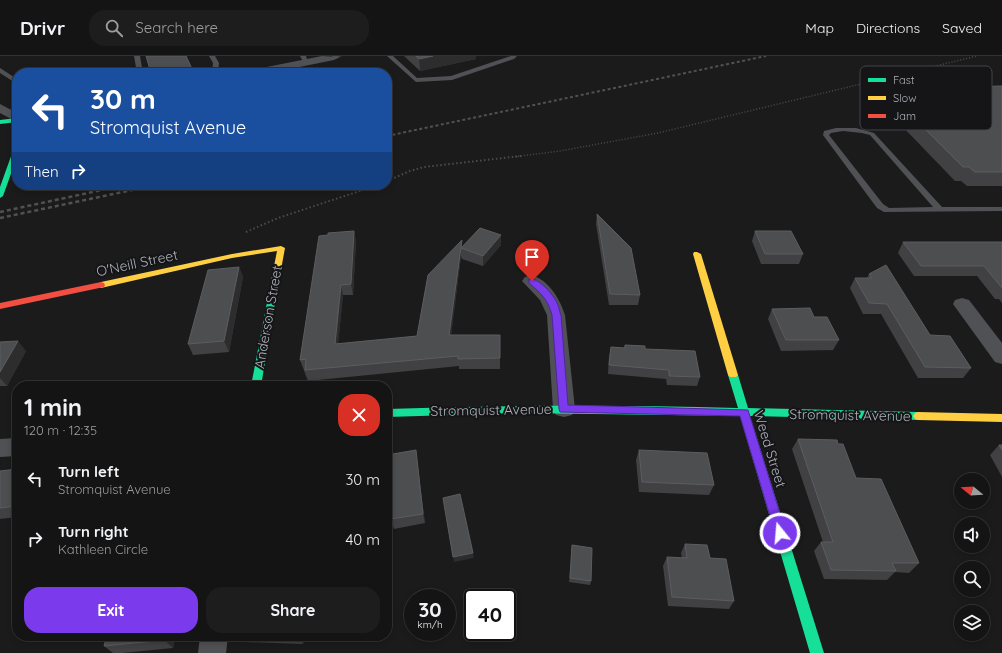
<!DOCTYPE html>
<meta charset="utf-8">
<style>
body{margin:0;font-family:Quicksand,sans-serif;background:#1d1d1d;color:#f1f3f6;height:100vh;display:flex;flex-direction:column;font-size:15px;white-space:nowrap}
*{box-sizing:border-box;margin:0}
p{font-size:13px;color:#9d9ea0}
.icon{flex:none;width:22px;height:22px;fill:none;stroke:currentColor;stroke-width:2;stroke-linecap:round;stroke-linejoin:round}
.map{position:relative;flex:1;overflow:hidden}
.details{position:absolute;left:12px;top:325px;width:380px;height:260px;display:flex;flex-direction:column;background:#141414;border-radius:16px;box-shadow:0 2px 6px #0003,0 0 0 1px #333334}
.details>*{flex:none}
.top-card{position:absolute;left:12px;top:12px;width:380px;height:122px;border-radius:16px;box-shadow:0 2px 6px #0003,0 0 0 1px #333334;background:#1a4fa0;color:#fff;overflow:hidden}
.needle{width:26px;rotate:288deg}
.buttons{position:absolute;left:954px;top:417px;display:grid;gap:8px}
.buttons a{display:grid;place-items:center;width:36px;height:36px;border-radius:50%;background:#141414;box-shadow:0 2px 6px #0003,0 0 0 1px #333334;font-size:20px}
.speed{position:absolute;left:404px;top:533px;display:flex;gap:8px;font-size:20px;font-weight:700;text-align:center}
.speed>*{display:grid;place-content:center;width:52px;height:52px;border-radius:50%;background:#141414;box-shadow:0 2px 6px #0003,0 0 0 1px #333334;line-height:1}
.speed small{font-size:10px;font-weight:400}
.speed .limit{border:2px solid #111;border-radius:6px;background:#fff;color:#111}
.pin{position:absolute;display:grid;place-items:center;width:34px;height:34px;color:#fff;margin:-41px -17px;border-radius:50% 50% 50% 0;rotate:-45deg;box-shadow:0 0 4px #0007}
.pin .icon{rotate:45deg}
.me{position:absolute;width:44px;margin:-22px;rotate:343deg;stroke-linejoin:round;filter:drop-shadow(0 0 3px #0008)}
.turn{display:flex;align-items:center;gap:14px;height:84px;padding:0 12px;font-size:18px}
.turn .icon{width:52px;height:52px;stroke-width:2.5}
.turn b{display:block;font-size:28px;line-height:34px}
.then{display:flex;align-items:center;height:38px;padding:0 12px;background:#0003;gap:8px;font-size:15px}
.round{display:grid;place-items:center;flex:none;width:42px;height:42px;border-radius:16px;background:#1d1d1d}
.summary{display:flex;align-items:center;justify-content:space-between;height:68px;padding:0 12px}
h1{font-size:24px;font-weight:800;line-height:30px}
.action{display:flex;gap:8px;margin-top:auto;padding:8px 12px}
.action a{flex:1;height:46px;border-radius:16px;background:#7c3aed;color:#fff;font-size:16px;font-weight:800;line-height:46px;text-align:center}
.action a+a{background:#1d1d1d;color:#f1f3f6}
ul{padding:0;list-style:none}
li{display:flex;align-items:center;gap:12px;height:60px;padding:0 12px}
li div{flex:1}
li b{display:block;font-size:15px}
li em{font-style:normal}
header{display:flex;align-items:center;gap:24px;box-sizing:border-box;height:56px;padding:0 20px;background:#141414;border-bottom:1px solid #333334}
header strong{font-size:19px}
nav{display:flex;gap:22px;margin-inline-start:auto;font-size:14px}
.search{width:280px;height:36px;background:#1d1d1d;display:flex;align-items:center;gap:10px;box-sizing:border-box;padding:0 14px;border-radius:16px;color:#9d9ea0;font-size:15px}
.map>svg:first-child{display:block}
</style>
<header>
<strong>Drivr</strong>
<div class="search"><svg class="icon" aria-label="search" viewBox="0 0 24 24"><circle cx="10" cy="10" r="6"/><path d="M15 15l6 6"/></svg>Search here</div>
<nav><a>Map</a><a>Directions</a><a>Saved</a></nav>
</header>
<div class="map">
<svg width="1002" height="597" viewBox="0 0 1002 597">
<rect width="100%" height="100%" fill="#1b1b1b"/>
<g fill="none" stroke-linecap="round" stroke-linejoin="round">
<path stroke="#4b4c4f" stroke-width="1.5" stroke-dasharray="1 2" stroke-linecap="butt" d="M512,101L560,95L658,77L977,0"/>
<g stroke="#4b4c4f" stroke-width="2" stroke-dasharray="1.5 2.5" stroke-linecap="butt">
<path d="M387,125L410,115L424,111L521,100"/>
<path d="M246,176L278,162L378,129"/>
</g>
<g fill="#505154" fill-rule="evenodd">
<path d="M134,0H140L143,17H137Z"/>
<path d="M209,0H215L219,7L218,17H212L213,7Z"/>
<path d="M300,0H306L308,7H304Z"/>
<path d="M332,0H343L332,2Z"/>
<path d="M387,0H393L417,22L451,20L511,0H517L514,3L452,24L416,26Z"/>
<path d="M0,12L17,23V28L0,17Z"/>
<path d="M836,72H856L874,77L942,151H1002V155L884,156L877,152L823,79L824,75ZM843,75L862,77L870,79L933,151L889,152L883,148L829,79L831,77Z"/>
</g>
<g fill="#505154" fill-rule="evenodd">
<path d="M322,0L340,1L334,4L270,17H246L248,15L252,14Z"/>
<path d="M0,48L17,57V66L0,57Z"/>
<path d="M531,219C549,224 560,243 565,259L575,353L572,359L564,361L556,359L553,353L547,259L540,244L522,225L525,221Z"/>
<path d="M962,242L969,244L1002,287V308L995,306L953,248L955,244Z"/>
<path d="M17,382V400L0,401V383Z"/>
<path d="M200,580H228L226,597H198Z"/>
</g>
<g fill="#16e098" fill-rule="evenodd">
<path d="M17,62V66L0,68V64Z"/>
<path d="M17,90V101L3,140L0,142V131L14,92Z"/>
<path d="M272,238L276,241L261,330H251L268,241Z"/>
<path d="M733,316L736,317L738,319L748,352L918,356L921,357L923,360L921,363L918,364L750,360L824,597H810L740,360L520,357L387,361V353C504,349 621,349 738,352L728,319L730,317Z"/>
</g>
<g fill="#ffcf43" fill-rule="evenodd">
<path d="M281,190L285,192L276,241L272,244L268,241L277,195L232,202L101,232L97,229L101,226L232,198Z"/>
<path d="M694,196H697L701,198L738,319L736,321H730L728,319L693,198Z"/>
<path d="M918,356L1002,358V366L918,364L915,363L913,360L915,357Z"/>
</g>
<path fill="#f24e42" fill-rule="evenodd" d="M101,226L104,227L105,229L104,231L0,253V247Z"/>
<path stroke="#505152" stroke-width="2" stroke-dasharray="3 2.5" stroke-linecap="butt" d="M387,80L766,0"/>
<g stroke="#505152" stroke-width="2.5" stroke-dasharray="4 3" stroke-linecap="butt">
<path d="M0,156L125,129"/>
<path d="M0,162L156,129"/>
</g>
</g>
<g fill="#414143">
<path d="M404,0H476V3L420,15Z"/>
<path d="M1002,30V130H967L961,125H955L901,69L910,51H924L925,49H967L961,44L968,31Z"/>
<path d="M597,158L640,239L638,249H609L596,168Z"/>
<path d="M354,175L356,185L353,239H343L338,288L417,280L428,219L462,191L501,189L483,210L462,203L461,200L451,279H500V313H459V310L308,325L300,304L328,179Z"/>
<path d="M755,175L803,198L799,208H761L752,185Z"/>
<path d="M903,186H1002V247L999,243H995L977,220H914L898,197Z"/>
<path d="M239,211L243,221L229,296L193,299L188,288Z"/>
<path d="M869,218L930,279L971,312L963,322H918L881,258H863L850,232L855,222H867Z"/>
<path d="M772,253L814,261L839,284L833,294L781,295L768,263Z"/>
<path d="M0,286L26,295L7,330H0Z"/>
<path d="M625,289L645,293L700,321L697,330L667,329L666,323L608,318L609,300L611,291L624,292Z"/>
<path d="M798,383L838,388L856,422L919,507L909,517L895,516L887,524L824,523L814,495L821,486H823L792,393Z"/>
<path d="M999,389H1002V421L990,399Z"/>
<path d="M639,394L714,429L709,439L639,436L636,404Z"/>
<path d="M387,399L417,404L425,467L394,473L391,463L389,440H387Z"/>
<path d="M17,413V461L0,463V415Z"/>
<path d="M685,488L710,502L734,545L729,553L668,550L663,510L667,501L682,502L681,497Z"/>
<path d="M572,489L591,525L590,529L569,526Z"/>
<path d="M107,580H175L173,592L122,597H113L104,590Z"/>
<path d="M239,580H305L303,588L244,586Z"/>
</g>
<g fill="#2d2d2e">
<path d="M433,0H476V3L420,15L419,3Z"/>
<path d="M354,175L356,185L353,239L351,228Z"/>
<path d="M501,179V189L483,210V200Z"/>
<path d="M462,184V193L461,192V200L450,289L449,279Z"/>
<path d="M239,211L243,221L229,296L224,285Z"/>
<path d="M341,229L343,239L337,299L335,288Z"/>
<path d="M18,285L26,295L7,330L0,322V316Z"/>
<path d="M416,394L417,404L425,467L423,458Z"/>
<path d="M473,497L474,502L454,506L453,501Z"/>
<path d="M165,580H175L173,592L164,584Z"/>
<path d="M299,580H305L303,588Z"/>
</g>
<g fill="#4d4e50" stroke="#5c5d60">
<path d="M146,0H186L194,17H151Z"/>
<path d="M416,0H433L419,3Z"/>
<path d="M1002,30V116H975L969,111H963L907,55H914L910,51H927L925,49H990L968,31Z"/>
<path d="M597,158L631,192L640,239L610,238Z"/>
<path d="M480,172L501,179L483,200L461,192Z"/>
<path d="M354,175L351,228L341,229L335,288L417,280L428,219L462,184L449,279H500V302L458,303V300L305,314L306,303L300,304L319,180L328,179V177Z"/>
<path d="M755,175H791L803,198H765Z"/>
<path d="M903,186H1002V232L984,210H921Z"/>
<path d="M886,209L930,279L950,280L971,312L925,311L887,248L869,247L855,222H872L869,218Z"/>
<path d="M239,211L224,285L188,288L208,214Z"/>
<path d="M810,252L814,261H827L839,284H786L772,253Z"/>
<path d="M18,285L0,316V286Z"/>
<path d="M625,289L645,290V293L695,295L700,321L669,320V314L609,309L611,291L625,292Z"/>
<path d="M798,383L837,384L838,388H843L856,422L881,423L919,507H892L896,515L831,514L821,486H833Z"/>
<path d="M999,389H1002V394Z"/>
<path d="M416,394L423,458L391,463L389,429L387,430V399Z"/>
<path d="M639,394L707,397L714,429L642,426Z"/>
<path d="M17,413V450L0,452V415Z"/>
<path d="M460,438L473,497L453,501L443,442Z"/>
<path d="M685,488L707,489L710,502L726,503L734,545L672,541L667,501L687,502Z"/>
<path d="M572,489L592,492L591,525L570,522Z"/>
<path d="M107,580H165L164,584L104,590Z"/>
</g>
<path fill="#7c3aed" stroke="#51269a" d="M529,223C538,221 553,238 557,247C559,250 559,255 561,259L568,349L748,354L786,477L785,481L780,482L776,481L775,477L740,360L560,356L559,353L552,259C548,244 541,237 529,227Z"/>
<g text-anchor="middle" stroke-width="4" stroke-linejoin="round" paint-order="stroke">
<g font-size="14" fill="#aeb2ba" stroke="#151517">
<text transform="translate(137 207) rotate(-12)" y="5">O'Neill Street</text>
<text transform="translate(268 261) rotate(-80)" y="5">Anderson Street</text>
<text transform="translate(491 354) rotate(-1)" y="5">Stromquist Avenue</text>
<text transform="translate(850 359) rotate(1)" y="5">Stromquist Avenue</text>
<text transform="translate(770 393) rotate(73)" y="5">Weed Street</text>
</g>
</g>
<rect x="860" y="10" width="132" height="64" rx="6" fill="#151517" stroke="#434448" stroke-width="1"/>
<rect x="868" y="22" width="18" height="4" fill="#16e098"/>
<rect x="868" y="40" width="18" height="4" fill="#ffcf43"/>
<rect x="868" y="58" width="18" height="4" fill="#f24e42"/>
<g font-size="11" fill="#aeb2ba">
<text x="893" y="28">Fast</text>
<text x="893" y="46">Slow</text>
<text x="893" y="64">Jam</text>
</g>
</svg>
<div class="buttons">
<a><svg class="needle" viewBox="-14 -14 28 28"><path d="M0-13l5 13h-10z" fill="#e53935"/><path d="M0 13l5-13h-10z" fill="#9d9ea0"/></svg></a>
<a><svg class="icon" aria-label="sound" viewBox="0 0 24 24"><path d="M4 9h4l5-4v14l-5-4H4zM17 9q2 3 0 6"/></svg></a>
<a><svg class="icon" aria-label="search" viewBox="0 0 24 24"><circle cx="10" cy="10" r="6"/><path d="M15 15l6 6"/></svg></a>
<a><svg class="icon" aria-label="layers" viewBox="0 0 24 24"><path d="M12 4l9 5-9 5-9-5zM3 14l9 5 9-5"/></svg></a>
</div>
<div class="speed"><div>30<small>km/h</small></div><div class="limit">40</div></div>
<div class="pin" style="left:532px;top:225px;background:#d93025"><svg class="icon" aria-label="arrive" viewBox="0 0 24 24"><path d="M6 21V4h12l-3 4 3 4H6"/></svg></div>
<svg class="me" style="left:780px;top:477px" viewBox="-20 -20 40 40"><circle r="17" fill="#7c3aed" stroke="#fff" stroke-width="3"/><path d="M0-11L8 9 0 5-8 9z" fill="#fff"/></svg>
<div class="top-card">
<div class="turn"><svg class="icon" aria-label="left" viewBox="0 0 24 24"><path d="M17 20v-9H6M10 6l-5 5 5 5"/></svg><div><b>30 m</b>Stromquist Avenue</div></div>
<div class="then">Then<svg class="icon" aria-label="right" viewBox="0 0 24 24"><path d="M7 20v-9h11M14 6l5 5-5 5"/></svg></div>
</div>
<section class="details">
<div class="summary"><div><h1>1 min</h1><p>120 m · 12:35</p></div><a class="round" style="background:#d93025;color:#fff"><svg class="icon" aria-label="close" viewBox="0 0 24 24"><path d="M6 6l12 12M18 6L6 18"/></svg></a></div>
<ul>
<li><svg class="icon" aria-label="left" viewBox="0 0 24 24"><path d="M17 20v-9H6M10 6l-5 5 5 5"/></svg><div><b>Turn left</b><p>Stromquist Avenue</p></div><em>30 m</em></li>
<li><svg class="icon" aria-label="right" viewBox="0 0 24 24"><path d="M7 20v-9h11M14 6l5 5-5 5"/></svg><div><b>Turn right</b><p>Kathleen Circle</p></div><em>40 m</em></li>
</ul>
<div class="action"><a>Exit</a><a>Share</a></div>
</section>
</div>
